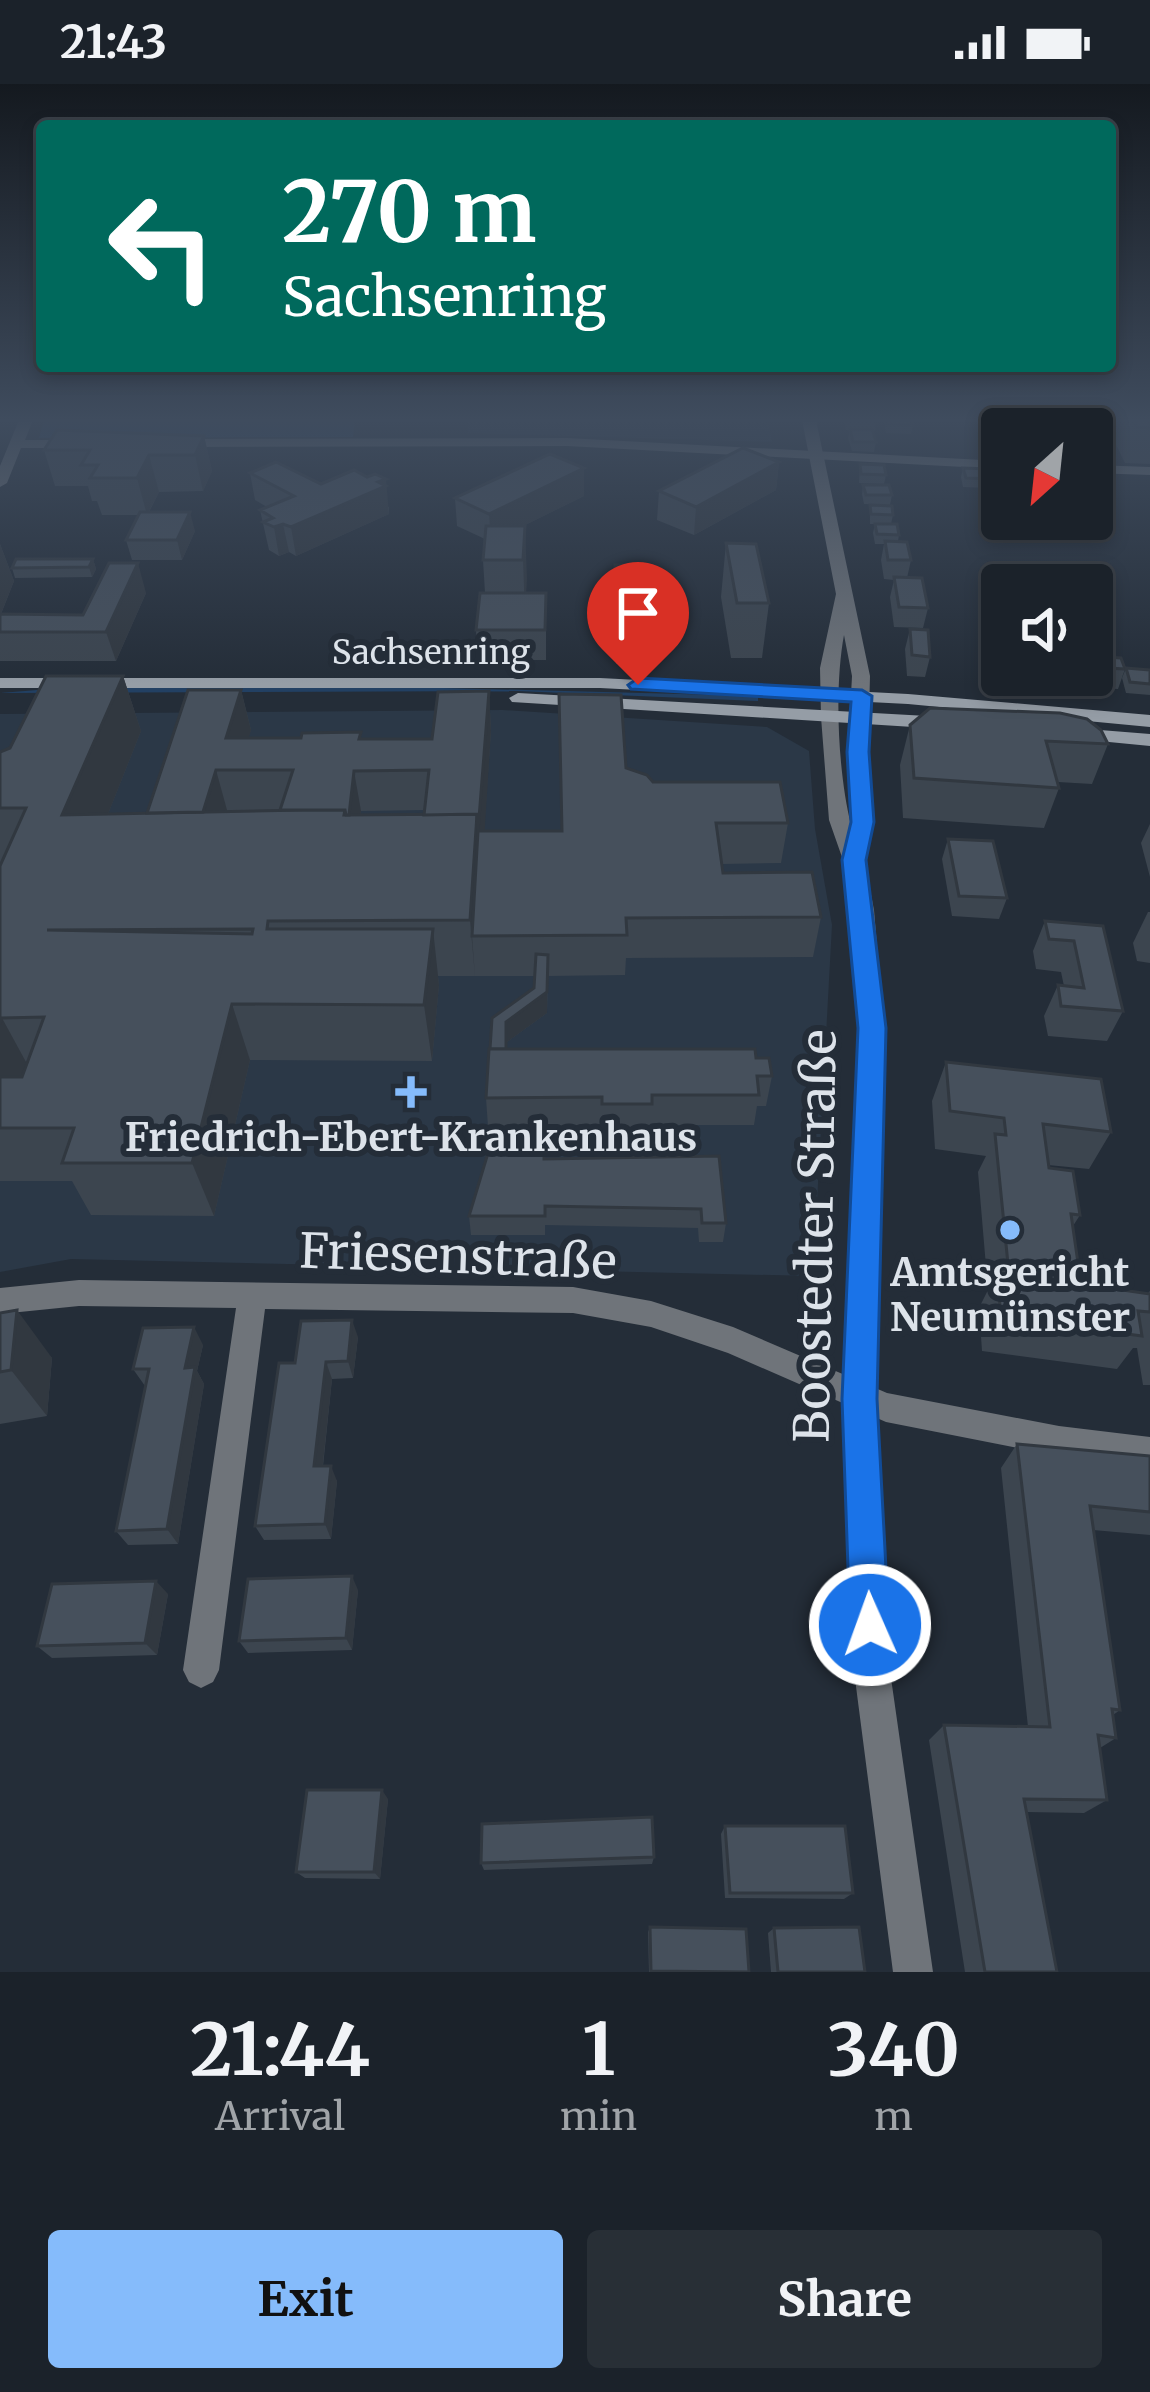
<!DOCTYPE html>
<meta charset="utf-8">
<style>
body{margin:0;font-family:Merriweather,serif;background:#282f36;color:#f1f3f6;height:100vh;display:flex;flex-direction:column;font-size:45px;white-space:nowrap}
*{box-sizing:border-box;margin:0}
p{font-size:39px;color:#a0a4a8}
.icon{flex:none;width:66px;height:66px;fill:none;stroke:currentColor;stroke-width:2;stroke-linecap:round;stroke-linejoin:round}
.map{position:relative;height:1888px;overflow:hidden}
.side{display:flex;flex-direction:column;background:#1b222a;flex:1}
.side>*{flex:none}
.top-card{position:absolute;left:36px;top:36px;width:1080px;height:252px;border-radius:12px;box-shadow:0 6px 18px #0003,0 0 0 3px #393f47;background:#00695c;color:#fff;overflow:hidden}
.needle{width:78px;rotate:207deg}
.fabs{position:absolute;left:981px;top:324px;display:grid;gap:24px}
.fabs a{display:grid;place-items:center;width:132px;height:132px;border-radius:12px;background:#1b222a;box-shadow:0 6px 18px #0003,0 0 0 3px #393f47;font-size:60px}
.pin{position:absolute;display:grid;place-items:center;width:102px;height:102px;color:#fff;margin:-123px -51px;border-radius:50% 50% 50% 0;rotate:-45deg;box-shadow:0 0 12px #0007}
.pin .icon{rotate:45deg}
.me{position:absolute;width:132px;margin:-66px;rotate:358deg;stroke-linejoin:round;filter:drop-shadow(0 0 9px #0008)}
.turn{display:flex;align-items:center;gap:42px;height:252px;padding:0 48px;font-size:54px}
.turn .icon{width:156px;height:156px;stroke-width:2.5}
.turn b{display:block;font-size:84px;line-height:102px}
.eta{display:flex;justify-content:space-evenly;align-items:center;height:204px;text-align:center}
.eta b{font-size:72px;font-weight:700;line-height:84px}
.action{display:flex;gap:24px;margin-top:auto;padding:24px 48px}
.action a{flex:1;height:138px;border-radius:12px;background:#85bbfb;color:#111;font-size:48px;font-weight:700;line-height:138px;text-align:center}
.action a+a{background:#282f36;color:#f1f3f6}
.status{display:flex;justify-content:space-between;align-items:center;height:84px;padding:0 60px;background:#1b222a;direction:ltr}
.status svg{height:33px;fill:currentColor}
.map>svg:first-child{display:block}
</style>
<div class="status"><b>21:43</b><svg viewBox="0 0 49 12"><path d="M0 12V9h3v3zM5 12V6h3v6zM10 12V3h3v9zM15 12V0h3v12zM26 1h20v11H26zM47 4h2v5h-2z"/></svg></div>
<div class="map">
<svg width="1150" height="1888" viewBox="0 0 1150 1888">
<rect width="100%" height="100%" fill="#242d38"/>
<g fill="#2b3847">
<path d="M468,336H768L772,358L468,349Z"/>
<path d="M503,626L767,643L809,667L815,745L832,841L813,1192L71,1175L0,1188V630Z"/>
</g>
<g fill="#224063">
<path d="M44,336H355L353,353L39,354Z"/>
<path d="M406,603L758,612V617L517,607L0,609L62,604Z"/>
</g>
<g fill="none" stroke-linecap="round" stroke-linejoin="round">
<g fill="#6f747a" fill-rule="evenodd">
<path d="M19,336H33L25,356H76L83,360L76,364H21L7,399L0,403V382Z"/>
<path d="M567,354L1002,377V385L567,362L176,363L169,359L176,355Z"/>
<path d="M1092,381L1150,383V391L1092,389Z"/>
<path d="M79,1196L573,1203L651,1217L733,1243L887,1309L1059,1342L1150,1353V1383L1059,1372L886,1338L728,1269L651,1243L573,1229L265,1225L219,1586L213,1598L201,1604L189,1598L183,1586L236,1224L79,1222L0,1230V1204Z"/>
</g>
<path fill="#6f747a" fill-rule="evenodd" d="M802,336H816L870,592L868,668L872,738L864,775L874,826L884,944L875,1315L890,1587L933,1888H893L854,1587L845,1315L860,944L852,826L843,776L829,736L821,633L820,584L836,510ZM844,551L852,592L848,668L851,741C838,689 834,604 844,551Z"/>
<g fill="#959da6" fill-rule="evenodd">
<path d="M0,594H600L908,610L1150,631V643L908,620L600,604H0Z"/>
<path d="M518,609L945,633L954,639L945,645L512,618L509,614Z"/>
<path d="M1075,644L1150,650V662L1068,654L1066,650Z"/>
</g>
</g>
<g fill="#3c454f" fill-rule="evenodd">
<path d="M844,336H876L875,347H872L876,358L874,368L852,367L848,354L850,346H846Z"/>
<path d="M884,336H911L913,341L911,350L886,349Z"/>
<path d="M1104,336H1150V380L1125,379Z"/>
<path d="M204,352L212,387L203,407L159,408L149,428L195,447L182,476H132L126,456L139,431H102L97,417H92L88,402H55L44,366Z"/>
<path d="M779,378L776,406L694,451L657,436L659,407Z"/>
<path d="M860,380L886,391L884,400L859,399Z"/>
<path d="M584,384V412L523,442H525L526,509H546V576H478L476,546L485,509L483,476L485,455L457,442L455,414Z"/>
<path d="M963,384L992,395L989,404L963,403L961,393Z"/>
<path d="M250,389L321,400L389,423V430L296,472L289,468L279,472L269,466L260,426L267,423L255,416Z"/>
<path d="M1092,394L1102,406L1099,415H1092Z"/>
<path d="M863,401L892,411L890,421L864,420L862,410Z"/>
<path d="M870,421L893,431L891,440L899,451L898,457L911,476L907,494L928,524L923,544L894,543L890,513L894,496L884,495L881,476L884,460H875L873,449L875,440H870Z"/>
<path d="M726,459L769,519L762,574H731L721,513Z"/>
<path d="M0,460L14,497L1,530L83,531L146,509L116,577H0Z"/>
<path d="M93,475L96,485L92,493L15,494L12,484Z"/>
<path d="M615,481L649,550L647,580H616Z"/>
<path d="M910,545L930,573L925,593L907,592L905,565Z"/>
<path d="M1092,572L1125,585L1118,605L1063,602L1060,591H1092Z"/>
<path d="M1126,584L1150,586V611L1126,609L1122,594Z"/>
<path d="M123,592L141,647L108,730L147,729L241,606L251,646L248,654L362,655H432L489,607L491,647L484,747H562L626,684L653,698L788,739L781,779L722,780L723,789L821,833L813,873L626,874L625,891L548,892L547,929L507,958V965L756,974L772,992L766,1022H757L754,1041H651L650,1049L601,1050V1043H488L486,1014L489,965L534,904L535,892H438L439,901L432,977L250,976L214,1132L91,1131L72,1097H0V668L10,664ZM425,726L424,731H360L361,727Z"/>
<path d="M910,641L1108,660L1092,700L1058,698L1059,704L1044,744L903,734L900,681Z"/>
<path d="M1150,740V793L1141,759Z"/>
<path d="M948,755L1007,814L999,835L952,832L942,775Z"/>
<path d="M1148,828H1150V879L1137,877L1133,859Z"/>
<path d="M1045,837L1103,842L1123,927L1107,957L1048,952L1044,932L1058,901L1064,902L1061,888L1036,885L1033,867Z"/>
<path d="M946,978L1111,1048L1089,1085L1048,1081L1049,1084L1080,1131L1073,1142L1081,1200L1147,1210L1150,1207V1301H1143L1137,1264H1133L1117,1285L982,1267L979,1224L988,1206L978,1088L986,1072L935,1065L932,1017Z"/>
<path d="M719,1072L726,1139L723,1158H699L698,1144L545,1141V1151H471L469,1132L544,1075Z"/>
<path d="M0,1229L52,1274L47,1332L0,1340Z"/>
<path d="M358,1253L353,1294L332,1295L323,1382L337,1397L331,1455L264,1456L255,1442L295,1279Z"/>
<path d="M203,1261L197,1287L204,1300L178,1460L128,1461L116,1447L145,1302L133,1285Z"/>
<path d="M1017,1360L1150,1372V1451L1093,1446L1120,1626L1113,1631L1116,1654L1100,1664L1107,1716L1084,1729L1026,1728L1057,1888H965L929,1656L944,1641L1028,1643L1001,1384Z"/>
<path d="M358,1506L352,1566L248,1569L239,1557Z"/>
<path d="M168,1510L157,1571L52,1574L37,1562Z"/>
<path d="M388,1715L380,1795L305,1794L296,1788Z"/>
<path d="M725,1742L853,1809L844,1815L725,1814L721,1750Z"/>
<path d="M654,1773L652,1780L484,1786L481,1779Z"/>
<path d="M650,1843L749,1888H649L648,1848Z"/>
<path d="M774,1844L865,1888H771L768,1849Z"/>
</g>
<g fill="#313840">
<path d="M204,352L212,387L203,407L195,371Z"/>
<path d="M149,371L159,408L147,431L137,394Z"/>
<path d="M779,378L776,406L694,451L696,423Z"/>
<path d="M584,384V412L491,458L489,430Z"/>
<path d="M386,395L389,430L296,472L291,443Z"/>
<path d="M190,428L195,447L182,476L177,456Z"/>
<path d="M283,440L289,468L279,472L274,443Z"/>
<path d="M525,442L527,495L525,530L523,476Z"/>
<path d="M0,460L14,497L0,532Z"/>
<path d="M93,475L96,485L92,493L89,483Z"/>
<path d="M138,479L146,509L116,577L106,548Z"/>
<path d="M123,592L141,647L85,788L62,731Z"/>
<path d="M241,606L251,646L239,686L226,654Z"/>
<path d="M489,607L491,647L478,852H472L475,892L470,836L477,730Z"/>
<path d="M216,686L227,726L210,787L198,747Z"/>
<path d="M354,687L361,727L355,788L344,731Z"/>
<path d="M433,845L439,901L432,977L424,921Z"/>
<path d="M548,871L547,929L507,958V995L506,938L547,908Z"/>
<path d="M232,920L250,976L214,1132L192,1079Z"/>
<path d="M2,934L32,989L0,1028V940Z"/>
<path d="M17,1226L52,1274L47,1332L11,1286Z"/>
<path d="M352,1236L358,1253L353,1294L348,1277Z"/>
<path d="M194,1243L203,1261L197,1287L204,1300L178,1460L167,1445L185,1284Z"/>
<path d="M326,1278L332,1295L321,1397L314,1382Z"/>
<path d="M331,1382L337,1397L331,1455L325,1440Z"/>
<path d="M352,1492L358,1506L352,1566L346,1554Z"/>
<path d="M156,1497L168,1510L157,1571L145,1559Z"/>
<path d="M382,1706L388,1715L380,1795L374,1788Z"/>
</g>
<g fill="#46505c" stroke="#313840" stroke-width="3" fill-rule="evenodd">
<path d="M886,336H911L913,341L887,340Z"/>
<path d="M1133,336H1150V344L1137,343Z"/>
<path d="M1046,337L1074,338L1077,345H1049Z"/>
<path d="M850,345H872L876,358H853Z"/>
<path d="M57,346L204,352L195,371H149L137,394H90L98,381H81L90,366H44Z"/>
<path d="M743,364L779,378L696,423L659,407Z"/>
<path d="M550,370L584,384L489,430L455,414Z"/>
<path d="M276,378L321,400L354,386L367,393L375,390L386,395L378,398L386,402L291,443L283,440L274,443L263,438L273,434L260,426L294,412L250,389Z"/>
<path d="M860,380L884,381L886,391L861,390Z"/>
<path d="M963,384L989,385L992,395L966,394Z"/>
<path d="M1092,394L1097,395L1102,406L1092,405Z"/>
<path d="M863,401H889L892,411H866Z"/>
<path d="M870,421L892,422L893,431L871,430Z"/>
<path d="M140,428H190L177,456H126Z"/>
<path d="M875,440H897L899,451L877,450Z"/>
<path d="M486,442H525L523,476H483Z"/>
<path d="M885,457L907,458L911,476H888Z"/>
<path d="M726,459L756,460L769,519H737Z"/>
<path d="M16,475H93L89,483L12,484Z"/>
<path d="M109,479H138L106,548H0V530L83,531Z"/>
<path d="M615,481H644L649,550H617Z"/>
<path d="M894,493L922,494L928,524L899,523Z"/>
<path d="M480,509H546L545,546H476Z"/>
<path d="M910,545L928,546L930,573L912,571Z"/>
<path d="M1092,572L1121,574L1125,585L1092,583Z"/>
<path d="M1126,584L1150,586V600L1130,598Z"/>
<path d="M46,592H123L62,731L302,726H345L344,731L477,730L470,836L268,837L267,845H433L424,921L232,920L192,1079H62L74,1044H0V993H22L44,933L2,934L0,940V782L26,724H0V668L10,664ZM253,845L252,850L47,846Z"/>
<path d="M188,606H241L226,654H301L302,649L361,648L359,655H432L438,608L489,607L478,747L477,730L424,731L429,686L354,687L349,731H346L345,726H280L293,686H216L203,728L147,729Z"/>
<path d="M559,610L621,611L626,684L647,691L653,698H780L788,739H716L723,789L812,788L821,833L626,834L627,851L472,852L478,747H562Z"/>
<path d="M930,624L1060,629L1087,635L1101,646L1108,660L1046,657L1059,704L914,694L910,641Z"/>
<path d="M948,755L993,757L1007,814L959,812Z"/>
<path d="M1045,837L1103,842L1123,927L1061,922L1058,901L1084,904L1074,857L1049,855Z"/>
<path d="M536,870L548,871L547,908L506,938V965H490L492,934L534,904Z"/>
<path d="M489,965H755L756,974H769L772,992H757L759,1011H652V1020H602V1013L486,1014Z"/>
<path d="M946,978L1101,995L1111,1048L1043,1040L1049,1084L1073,1087L1080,1131L1071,1130L1081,1200L1150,1210V1228L1138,1227L1142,1252L1001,1233L997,1188L1009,1190L995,1050L1006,1051L1004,1034L950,1027Z"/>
<path d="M488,1069H544V1075L719,1072L726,1139H702L701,1125L545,1122V1132H469Z"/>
<path d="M17,1226L11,1286L0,1288V1229Z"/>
<path d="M352,1236L348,1277L326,1278L314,1382H331L325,1440L255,1442L279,1279H295L301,1237Z"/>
<path d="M194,1243L185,1284L195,1283L167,1445L116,1447L149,1285H133L143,1244Z"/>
<path d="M1017,1360L1150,1372V1428L1090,1422L1120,1626L1112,1625L1116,1654L1098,1651L1107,1716L1024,1715L1057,1888H985L944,1641L1050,1643Z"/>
<path d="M352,1492L346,1554L239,1557L248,1495Z"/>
<path d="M156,1497L145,1559L37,1562L52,1500Z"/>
<path d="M307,1706H382L374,1788H296Z"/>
<path d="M652,1733L654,1773L481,1779L482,1740Z"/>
<path d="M725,1742H845L853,1809H730Z"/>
<path d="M650,1843L746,1845L749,1888L651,1887Z"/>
<path d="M859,1843L865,1888H778L774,1844Z"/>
</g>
<linearGradient id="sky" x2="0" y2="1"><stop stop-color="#14191f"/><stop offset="0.56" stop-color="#3f4c5e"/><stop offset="1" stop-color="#3f4c5e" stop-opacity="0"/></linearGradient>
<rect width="1150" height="600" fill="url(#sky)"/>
<path fill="#1a73e8" stroke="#114b97" stroke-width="3" d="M638,594L862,606L872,612L869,668L874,738L866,776L886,944L877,1315L889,1541L884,1555L870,1561L856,1555L850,1541L842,1315L858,944L842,776L851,738L847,668L851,618L631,605L628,601Z"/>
<g fill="#85bbfb" stroke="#242d38" stroke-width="4.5">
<path d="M405 990h12v12h12v12h-12v12h-12v-12h-12v-12h12z"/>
<circle cx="1010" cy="1146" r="12"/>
</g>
<g text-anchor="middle" stroke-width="12" stroke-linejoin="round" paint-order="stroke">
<g font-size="33" fill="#dde3ea" stroke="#242d38">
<text x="431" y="580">Sachsenring</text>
</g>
<g font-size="39" font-weight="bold" fill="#dde3ea" stroke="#242d38">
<text x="411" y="1067">Friedrich-Ebert-Krankenhaus</text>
<text x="1010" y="1202">Amtsgericht<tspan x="1010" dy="45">Neumünster</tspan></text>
</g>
<g font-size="48" fill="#dde3ea" stroke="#242d38">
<text transform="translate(815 1152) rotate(-89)" y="17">Boostedter Straße</text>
<text transform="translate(458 1172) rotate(2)" y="17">Friesenstraße</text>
</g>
</g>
</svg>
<div class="fabs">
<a><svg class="needle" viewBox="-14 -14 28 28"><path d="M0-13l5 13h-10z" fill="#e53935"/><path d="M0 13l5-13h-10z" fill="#a0a4a8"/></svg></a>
<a><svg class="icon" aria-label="sound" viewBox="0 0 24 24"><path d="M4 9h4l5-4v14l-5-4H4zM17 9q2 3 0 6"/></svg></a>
</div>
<div class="pin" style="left:638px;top:601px;background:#d93025"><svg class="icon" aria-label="arrive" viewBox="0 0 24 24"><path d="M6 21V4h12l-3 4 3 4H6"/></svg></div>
<svg class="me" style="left:870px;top:1541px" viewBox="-20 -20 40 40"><circle r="17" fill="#1a73e8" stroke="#fff" stroke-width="3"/><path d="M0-11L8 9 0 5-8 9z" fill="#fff"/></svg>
<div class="top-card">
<div class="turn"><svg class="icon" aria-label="left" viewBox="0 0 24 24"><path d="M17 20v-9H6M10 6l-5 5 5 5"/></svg><div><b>270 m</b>Sachsenring</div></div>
</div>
</div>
<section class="side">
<div class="eta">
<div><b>21:44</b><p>Arrival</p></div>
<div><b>1</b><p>min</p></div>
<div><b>340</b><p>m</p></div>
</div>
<div class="action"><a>Exit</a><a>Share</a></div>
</section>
